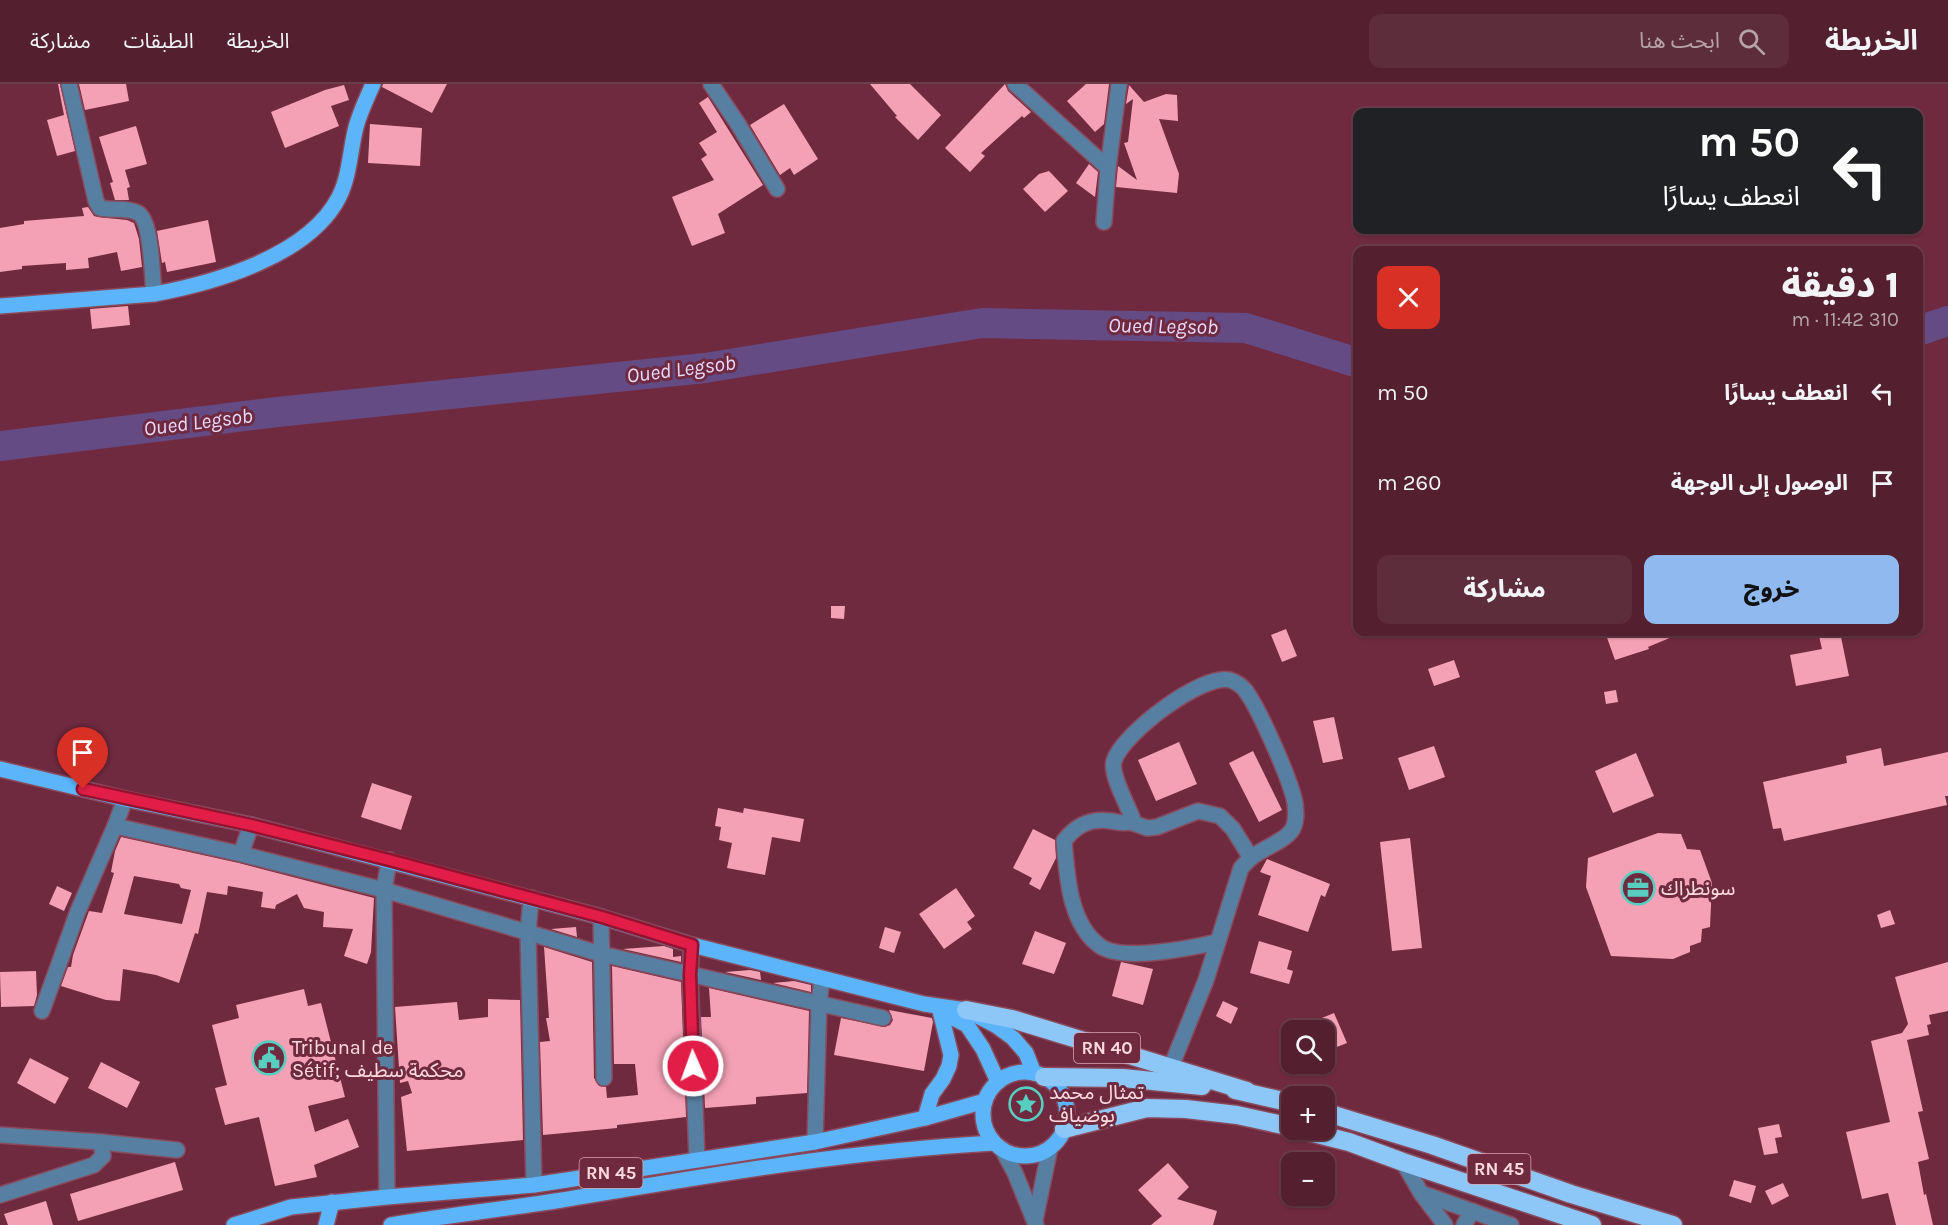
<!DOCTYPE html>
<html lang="ar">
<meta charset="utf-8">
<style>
body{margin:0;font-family:Karla,"Noto Sans Arabic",sans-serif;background:#5d2d3b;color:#f1f3f6;direction:rtl;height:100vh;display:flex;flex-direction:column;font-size:22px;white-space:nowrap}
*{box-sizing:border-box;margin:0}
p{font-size:20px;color:#b5a3aa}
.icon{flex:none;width:33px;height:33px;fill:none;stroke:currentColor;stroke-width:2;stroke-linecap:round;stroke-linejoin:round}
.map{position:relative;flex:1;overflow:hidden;direction:ltr}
.side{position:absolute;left:1353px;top:162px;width:570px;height:390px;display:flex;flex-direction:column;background:#54202f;border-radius:12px;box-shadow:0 2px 4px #0004,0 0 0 2px #6a3e4b;direction:rtl}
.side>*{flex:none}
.top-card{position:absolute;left:1353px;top:24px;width:570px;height:126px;border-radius:12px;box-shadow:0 2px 4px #0004,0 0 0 2px #6a3e4b;direction:rtl;background:#202124;color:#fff;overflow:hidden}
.fabs{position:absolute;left:1281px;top:936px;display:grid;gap:12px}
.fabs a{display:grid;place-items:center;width:54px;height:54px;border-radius:12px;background:#54202f;box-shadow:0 2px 4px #0004,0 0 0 2px #6a3e4b;font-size:30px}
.pin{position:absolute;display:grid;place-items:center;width:51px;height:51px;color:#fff;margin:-62px -26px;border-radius:50% 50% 50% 0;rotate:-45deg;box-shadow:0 0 6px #0007}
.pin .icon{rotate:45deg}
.me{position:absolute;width:66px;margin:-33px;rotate:358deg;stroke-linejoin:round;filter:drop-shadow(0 0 4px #0008)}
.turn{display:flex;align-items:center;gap:21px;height:126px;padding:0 24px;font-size:27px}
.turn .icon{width:78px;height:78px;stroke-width:2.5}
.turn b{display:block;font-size:42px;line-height:51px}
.round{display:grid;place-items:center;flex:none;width:63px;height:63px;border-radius:12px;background:#5d2d3b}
.headline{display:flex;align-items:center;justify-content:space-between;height:102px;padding:0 24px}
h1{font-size:36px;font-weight:800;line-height:45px}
.button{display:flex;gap:12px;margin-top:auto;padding:12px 24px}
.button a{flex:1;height:69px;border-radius:12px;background:#90b9f0;color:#111;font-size:24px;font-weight:800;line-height:69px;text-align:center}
.button a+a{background:#5d2d3b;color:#f1f3f6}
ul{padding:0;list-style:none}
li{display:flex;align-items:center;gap:18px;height:90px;padding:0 24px}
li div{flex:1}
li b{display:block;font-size:22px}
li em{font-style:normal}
header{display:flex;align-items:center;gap:36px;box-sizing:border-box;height:84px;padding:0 30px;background:#54202f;border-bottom:2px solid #6a3e4b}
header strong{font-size:28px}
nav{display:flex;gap:33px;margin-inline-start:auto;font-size:21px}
.search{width:420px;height:54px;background:#5d2d3b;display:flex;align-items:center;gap:15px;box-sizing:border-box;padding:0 21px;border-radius:12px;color:#b5a3aa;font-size:22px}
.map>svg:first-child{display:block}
</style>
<header>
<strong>الخريطة</strong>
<div class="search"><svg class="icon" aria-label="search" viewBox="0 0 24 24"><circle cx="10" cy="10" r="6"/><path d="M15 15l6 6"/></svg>ابحث هنا</div>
<nav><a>الخريطة</a><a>الطبقات</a><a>مشاركة</a></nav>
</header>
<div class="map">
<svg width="1948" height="1141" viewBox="0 0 1948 1141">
<rect width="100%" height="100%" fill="#702a3f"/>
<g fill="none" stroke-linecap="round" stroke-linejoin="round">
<g stroke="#654b84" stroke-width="30">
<path d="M1918,247L1948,237"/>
<path d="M0,362L277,328L705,284L982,239L1246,244L1358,279"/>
</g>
</g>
<g fill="#f5a1b5" fill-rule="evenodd">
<path d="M58,0H60L75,67L57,72L47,36L64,31Z"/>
<path d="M79,0H126L129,17L85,26Z"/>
<path d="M383,0H447L432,29L382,3Z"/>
<path d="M870,0H910L941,31L918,56L895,33L897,32Z"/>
<path d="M1005,0L1008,7L1031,28L1024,34L1022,32L981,69L985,72L970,88L945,64Z"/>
<path d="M1086,0H1109L1104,40L1095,48L1067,17Z"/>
<path d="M344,1L349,16L331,22L339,42L285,64L271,28L325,6Z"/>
<path d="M1129,1L1144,18L1166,10L1177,11L1178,37L1159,35L1179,90L1177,109L1116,103L1118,82L1137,96L1124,59L1128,58L1133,15L1126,20Z"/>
<path d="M708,13L763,101L718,130L725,149L692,162L672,113L714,96L701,75L707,71L699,59L717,48L699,19Z"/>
<path d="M784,20L818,75L794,91L790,84L780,91L750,41Z"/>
<path d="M370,40L422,44L420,82L368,79Z"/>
<path d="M136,42L147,80L125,86L130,103L127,104L129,116H115L110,99L113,98L99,53Z"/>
<path d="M1089,80L1098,88L1095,113L1076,99Z"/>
<path d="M1049,87L1068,107L1045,128L1023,105L1039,90Z"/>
<path d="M88,123L94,132L98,133L127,136L134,139L139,155L142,183L121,187L117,168L88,174L89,184L66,186V179L22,182V185L0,188V144L24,140V137L84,132L82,124Z"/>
<path d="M208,136L216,178L167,188L165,178L162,179L157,147Z"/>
<path d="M128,222L130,241L92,245L90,225Z"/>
<path d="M831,522H845L844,535L831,534Z"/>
<path d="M1286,545L1297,572L1282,578L1271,551Z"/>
<path d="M1605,548H1684L1648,563L1649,565L1615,576Z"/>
<path d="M1840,548L1849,592L1796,602L1790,571L1822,565L1819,552Z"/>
<path d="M1454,576L1460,593L1434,602L1428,585Z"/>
<path d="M1616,606L1618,618L1606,620L1604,608Z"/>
<path d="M1334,633L1343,675L1323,679L1313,637Z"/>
<path d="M1179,658L1197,700L1156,717L1138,676Z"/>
<path d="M1434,662L1445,693L1409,706L1398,674Z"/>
<path d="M1881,664L1884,682L1948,668V712H1945L1947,721L1784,757L1781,744L1773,745L1763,698L1847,679L1846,672Z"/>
<path d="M1253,667L1282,726L1259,738L1229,679Z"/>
<path d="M1636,669L1654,712L1613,729L1595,687Z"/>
<path d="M372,699L412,712L401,746L361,733Z"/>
<path d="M718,724L743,729L744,724L804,735L800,758L772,753L765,791L727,784L732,759L719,756L721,743L715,742Z"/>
<path d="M1033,745L1055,756L1056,774L1040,806L1029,800L1032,794L1013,784Z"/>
<path d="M1658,749L1681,750L1687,765L1700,766L1712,799L1710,843L1702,845L1701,858L1690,862V868L1673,875L1611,872L1586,803L1588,774Z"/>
<path d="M121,753L239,779L374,814L371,868L367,880L344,872L353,845L323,843L324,828L304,824L297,810L276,821L275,825L261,823L263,808L228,802L227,811L207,808L198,850L195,849L179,899L156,891L123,885L120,917L106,916L61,902L68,883H71L73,871L89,827L102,829L114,789L111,788L115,767ZM134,792L179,800L181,804L191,806L182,840L124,830Z"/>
<path d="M1410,754L1422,864L1392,867L1380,758Z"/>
<path d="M1267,775L1330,800L1325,813L1321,811L1308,848L1258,831L1271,792L1260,788Z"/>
<path d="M57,802L72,809L64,827L49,820Z"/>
<path d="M956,804L975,832L967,838L972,845L944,865L919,830Z"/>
<path d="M1890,826L1895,840L1881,844L1877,831Z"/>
<path d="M576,843L577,853L551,845Z"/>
<path d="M885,843L901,848L894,869L879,864Z"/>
<path d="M1035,847L1066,859L1054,890L1022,880Z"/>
<path d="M1259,857L1292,867L1287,885L1293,887L1289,900L1250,889Z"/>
<path d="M664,862L673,865V873L681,872V878L623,865Z"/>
<path d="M544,863L592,878L594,994L599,1002L606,1003L607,1014L638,1011L635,980H614L612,882L681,898L686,1033L617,1041V1044L543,1051L540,958L550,957L546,934H549Z"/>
<path d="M1121,878L1153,885L1143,921L1112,912Z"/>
<path d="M1948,878V927L1929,931L1931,940L1927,941L1929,951L1907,956L1923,1027L1918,1028L1929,1075L1918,1078L1924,1111L1926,1110L1933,1141H1896L1888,1109L1862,1115L1846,1048L1890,1038L1871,957L1902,949L1908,940L1895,893Z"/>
<path d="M750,886L760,888L761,896L725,888Z"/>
<path d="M36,887L37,911L34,922L1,923L0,888Z"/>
<path d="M794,897L811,901V908L773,899Z"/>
<path d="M709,904L809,927L807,1009L756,1013V1020L705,1024L701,933H711Z"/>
<path d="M304,905L308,922L321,919L345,1013L308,1022L315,1048L348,1035L359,1063L314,1081L317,1093L275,1102L259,1033L225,1041L215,1004L227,1001L212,941L239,934L236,921Z"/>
<path d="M488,915L520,916L523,1056L407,1067L401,1013L412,1009L408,997L400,999L395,923L457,918L459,936L488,933Z"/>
<path d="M1223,917L1238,924L1231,940L1216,932Z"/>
<path d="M889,926L932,934L933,938L924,987L834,971L841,934L885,943L890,941L893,936Z"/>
<path d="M1334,929L1347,959L1324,968V946H1293Z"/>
<path d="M30,974L69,994L55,1020L17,999Z"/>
<path d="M101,978L140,998L127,1024L88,1004Z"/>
<path d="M1779,1040L1782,1053L1775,1054L1778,1069L1764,1071L1758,1044Z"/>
<path d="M175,1078L183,1106L78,1137L70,1110Z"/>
<path d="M1168,1079L1189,1103L1177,1115L1217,1127L1213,1141H1151L1162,1132L1138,1106Z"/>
<path d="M1734,1096L1756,1102L1751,1119L1729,1112Z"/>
<path d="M1783,1099L1789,1112L1772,1121L1765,1107Z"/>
<path d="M46,1117L53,1141H8L4,1130Z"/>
</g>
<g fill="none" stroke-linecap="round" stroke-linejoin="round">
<defs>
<g id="minor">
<path d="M69,0L96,117L100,124C112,127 127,123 138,129C152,137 152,193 154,210"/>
<path d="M711,0L738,40L777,105"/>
<path d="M1015,0L1108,84"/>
<path d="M1104,138L1108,84L1119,0"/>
<path d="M125,715L115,742L241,770L384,806L601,870L883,934"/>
<path d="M1130,738L1147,744L1157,743L1198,727L1220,732L1233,745L1251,774"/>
<path d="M241,770L251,741"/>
<path d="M531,814L528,849L534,1101"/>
<path d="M601,833L604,994"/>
<path d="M692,861L690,889L697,1075"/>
<path d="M42,927L78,827L115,742"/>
<path d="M1171,983L1206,896L1241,784C1244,781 1247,777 1251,774C1261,765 1285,757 1292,746C1297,738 1296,728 1295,719C1291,697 1259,624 1245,606C1241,601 1236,598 1230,596C1202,589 1122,650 1114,677C1110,690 1127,720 1132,733L1130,738C1123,740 1118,738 1111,737C1090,734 1076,741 1064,757C1067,791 1069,840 1100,862C1122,878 1191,864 1217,858"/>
<path d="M0,1051L101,1058L177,1066"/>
<path d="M815,1058L819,919L822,895"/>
<path d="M1002,1065L1015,1089L1036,1141"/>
<path d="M1403,1078L1421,1109L1511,1141"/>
<path d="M1421,1109L1445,1141"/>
<path d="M0,1111L94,1081L103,1072L101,1058"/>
<path d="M387,1113L384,806L389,776"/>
<path d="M1035,1136L1050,1064"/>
<path d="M1464,1141L1472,1127"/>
</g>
<g id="major">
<path d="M0,222L154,210C214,199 309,172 339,113C350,91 350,66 356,43C360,28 367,14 373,0"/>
<path d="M0,685L125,715L251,741L601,833L692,861L924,920L966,926L995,941L1013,954L1026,969L1034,989"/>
<path d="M941,928L967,941L983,965L998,998"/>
<circle cx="1025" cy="1030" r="42"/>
<path d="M925,1034L932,1010L943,995L949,982L951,971L940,927"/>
<path d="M234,1141L291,1123L387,1113L534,1101L815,1058L925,1034L985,1017"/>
<path d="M326,1141L332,1118"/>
<path d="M391,1141C448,1131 505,1125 562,1116C705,1092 849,1067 994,1059"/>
</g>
<g id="highway">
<path d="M966,926L1012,935L1247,1007"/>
<path d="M1044,993L1123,994L1202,1002"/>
<path d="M1235,1006L1292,1019"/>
<path d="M1324,1028L1432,1061L1571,1110L1673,1141"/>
<path d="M1064,1045L1147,1024L1186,1025L1237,1031L1292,1043"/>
<path d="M1301,1046L1349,1058L1403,1078L1592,1141"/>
</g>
</defs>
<use href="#minor" stroke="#894a5c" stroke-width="18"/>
<use href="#major" stroke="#894a5c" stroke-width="18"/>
<use href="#highway" stroke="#894a5c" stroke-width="21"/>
<use href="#minor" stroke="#567fa1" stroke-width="15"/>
<use href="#major" stroke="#5cb5fa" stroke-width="15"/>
<use href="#highway" stroke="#8cc7f8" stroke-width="18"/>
</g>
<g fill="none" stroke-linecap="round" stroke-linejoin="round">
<defs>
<path id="route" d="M83,705L251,741L389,776L602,833L692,861L690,890L693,982"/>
</defs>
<use href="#route" stroke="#92132f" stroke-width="15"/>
<use href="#route" stroke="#e11d48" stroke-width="10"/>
</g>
<defs>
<symbol id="office-ring" viewBox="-11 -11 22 22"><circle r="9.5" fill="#702a3f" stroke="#58cec0" stroke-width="1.5"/><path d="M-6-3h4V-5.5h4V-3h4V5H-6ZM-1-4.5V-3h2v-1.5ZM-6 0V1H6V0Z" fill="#58cec0"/></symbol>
<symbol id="civic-ring" viewBox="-11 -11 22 22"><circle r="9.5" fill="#702a3f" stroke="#58cec0" stroke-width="1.5"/><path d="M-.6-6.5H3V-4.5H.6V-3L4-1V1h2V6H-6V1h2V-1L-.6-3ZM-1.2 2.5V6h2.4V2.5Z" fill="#58cec0"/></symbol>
<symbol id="sight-ring" viewBox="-11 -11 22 22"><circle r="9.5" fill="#702a3f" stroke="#58cec0" stroke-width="1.5"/><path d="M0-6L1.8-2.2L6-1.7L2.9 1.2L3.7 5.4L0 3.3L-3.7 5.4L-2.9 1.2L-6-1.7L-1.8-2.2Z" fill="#58cec0"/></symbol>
</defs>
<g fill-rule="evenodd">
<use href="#office-ring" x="1619" y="785" width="38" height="38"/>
<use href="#civic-ring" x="250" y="955" width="38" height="38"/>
<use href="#sight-ring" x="1007" y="1001" width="38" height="38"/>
</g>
<g text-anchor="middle" stroke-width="6" stroke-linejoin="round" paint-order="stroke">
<g fill="#702a3f" stroke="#d3a4b0" stroke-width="1.5">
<rect x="1074" y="949" width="66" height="30" rx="4.5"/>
<rect x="1467.5" y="1070" width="63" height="30" rx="4.5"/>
<rect x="579.5" y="1074" width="63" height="30" rx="4.5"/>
</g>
<g font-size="18" font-weight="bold" fill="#fdd9e0">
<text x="1107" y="970">RN 40</text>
<text x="1499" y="1091">RN 45</text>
<text x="611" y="1095">RN 45</text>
</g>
<g font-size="20" fill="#fdd9e0" stroke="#702a3f" text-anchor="start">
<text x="1661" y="811">سونطراك</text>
<text x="292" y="970">Tribunal de<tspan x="292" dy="23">Sétif; محكمة سطيف</tspan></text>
<text x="1049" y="1015">تمثال محمد<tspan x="1049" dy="23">بوضياف</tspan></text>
</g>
<g font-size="21" font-style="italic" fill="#e8d9fc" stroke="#702a3f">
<text transform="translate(1163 242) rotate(1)" y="7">Oued Legsob</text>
<text transform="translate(681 285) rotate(-7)" y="7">Oued Legsob</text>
<text transform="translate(198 338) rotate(-7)" y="7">Oued Legsob</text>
</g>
</g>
</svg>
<div class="fabs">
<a><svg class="icon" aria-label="search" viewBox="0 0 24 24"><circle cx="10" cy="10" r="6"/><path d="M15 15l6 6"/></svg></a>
<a>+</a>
<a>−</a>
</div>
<div class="pin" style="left:83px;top:705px;background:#d93025"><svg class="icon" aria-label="arrive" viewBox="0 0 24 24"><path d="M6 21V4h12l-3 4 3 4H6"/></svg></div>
<svg class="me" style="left:693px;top:982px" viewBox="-20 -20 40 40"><circle r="17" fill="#e11d48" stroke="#fff" stroke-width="3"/><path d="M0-11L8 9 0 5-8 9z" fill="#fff"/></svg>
<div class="top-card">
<div class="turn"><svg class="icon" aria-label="left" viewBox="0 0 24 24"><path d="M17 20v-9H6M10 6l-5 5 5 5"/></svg><div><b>50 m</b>انعطف يسارًا</div></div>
</div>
<section class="side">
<div class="headline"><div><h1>1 دقيقة</h1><p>310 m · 11:42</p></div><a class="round" style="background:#d93025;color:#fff"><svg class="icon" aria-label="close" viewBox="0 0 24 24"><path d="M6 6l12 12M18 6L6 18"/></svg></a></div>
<ul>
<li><svg class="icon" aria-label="left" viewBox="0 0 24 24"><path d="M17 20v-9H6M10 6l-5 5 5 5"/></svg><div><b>انعطف يسارًا</b></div><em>50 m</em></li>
<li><svg class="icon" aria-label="arrive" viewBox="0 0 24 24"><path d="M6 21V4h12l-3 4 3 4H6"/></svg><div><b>الوصول إلى الوجهة</b></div><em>260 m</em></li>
</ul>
<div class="button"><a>خروج</a><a>مشاركة</a></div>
</section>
</div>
